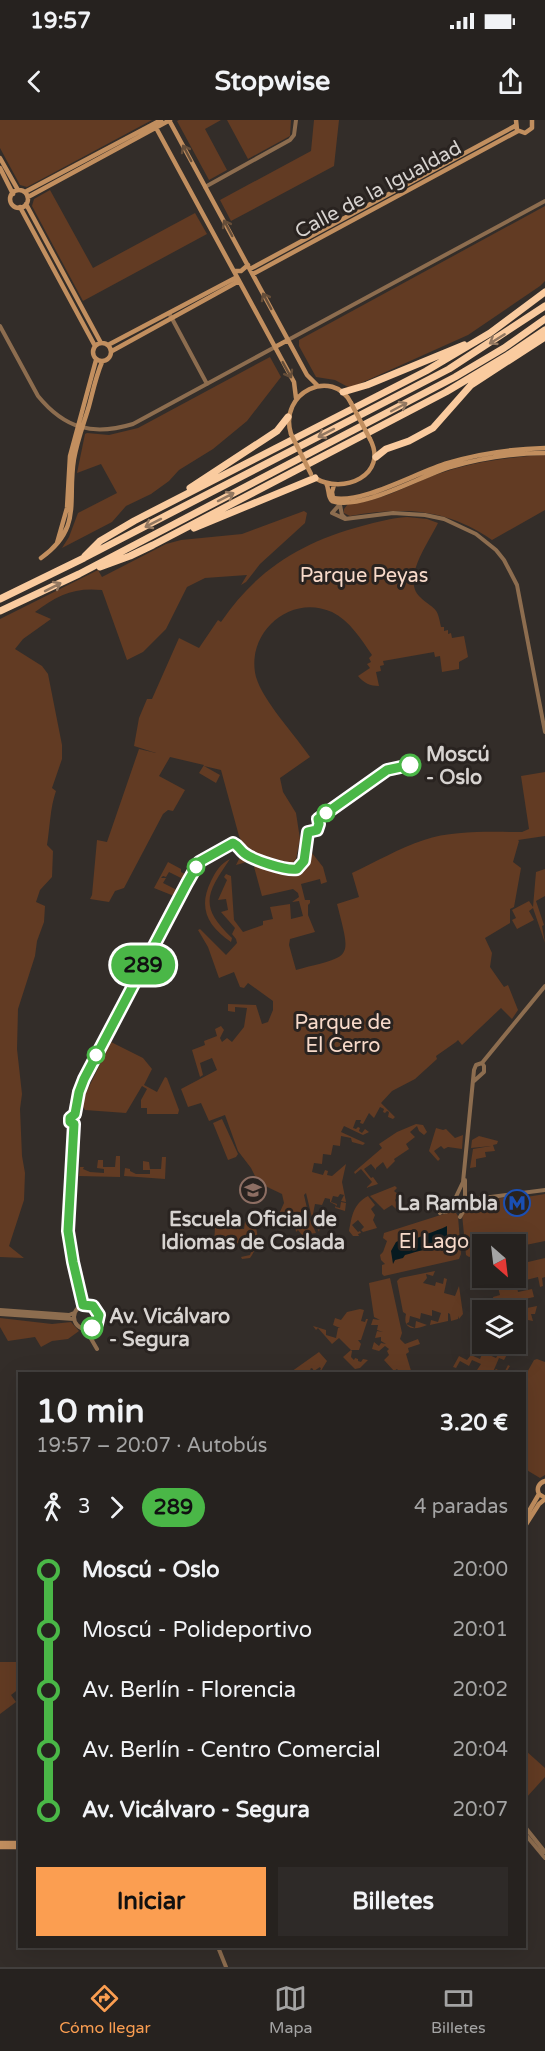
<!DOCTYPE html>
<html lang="es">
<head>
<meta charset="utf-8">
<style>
	body { margin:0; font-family:"Varela Round",sans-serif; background:#2e2a28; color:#f1f3f6; height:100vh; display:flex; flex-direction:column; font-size:22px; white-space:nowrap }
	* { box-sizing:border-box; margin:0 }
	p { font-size:20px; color:#a4a4a4 }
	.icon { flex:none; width:33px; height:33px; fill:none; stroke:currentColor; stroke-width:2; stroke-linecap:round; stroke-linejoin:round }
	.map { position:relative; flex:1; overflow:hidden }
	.drawer { position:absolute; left:18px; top:1252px; width:508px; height:576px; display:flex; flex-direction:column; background:#26221f; border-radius:0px; box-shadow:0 6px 24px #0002,0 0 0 2px #423f3d }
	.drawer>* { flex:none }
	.badge { padding:0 12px; border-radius:20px; font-size:21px; line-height:39px }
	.needle { width:39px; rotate:152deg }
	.buttons { position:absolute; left:472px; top:1114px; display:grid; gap:12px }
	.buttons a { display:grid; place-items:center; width:54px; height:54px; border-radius:0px; background:#26221f; box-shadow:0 6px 24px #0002,0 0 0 2px #423f3d; font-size:30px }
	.map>.badge { position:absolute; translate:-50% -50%; box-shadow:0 0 0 3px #fff }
	.legs { display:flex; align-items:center; gap:9px; height:66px; padding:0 18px; font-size:20px }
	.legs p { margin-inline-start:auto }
	.overview { display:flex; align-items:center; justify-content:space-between; height:102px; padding:0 18px }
	h1 { font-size:33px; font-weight:700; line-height:45px }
	.primary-button { display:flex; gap:12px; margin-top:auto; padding:12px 18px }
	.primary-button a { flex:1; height:69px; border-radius:0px; background:#fb9e51; color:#111; font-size:24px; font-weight:700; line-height:69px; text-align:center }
	.primary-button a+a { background:#2e2a28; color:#f1f3f6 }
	ul { padding:0 18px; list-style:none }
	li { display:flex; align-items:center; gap:21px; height:60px; font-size:22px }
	li i { display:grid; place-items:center; width:9px; height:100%; margin:0 8px; background:currentColor }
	li i::after { content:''; width:15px; height:15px; margin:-8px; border:4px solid; border-radius:50%; background:#26221f }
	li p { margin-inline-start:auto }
	li:first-child i { background:linear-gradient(#0000 50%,currentColor 0) }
	li:last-child i { background:linear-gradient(currentColor 50%,#0000 0) }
	.status { display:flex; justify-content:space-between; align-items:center; height:42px; padding:0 30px; background:#26221f; direction:ltr }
	.status svg { height:16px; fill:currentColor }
	header { display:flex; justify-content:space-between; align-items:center; height:78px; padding:0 18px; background:#26221f; font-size:27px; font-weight:700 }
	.tab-bar { display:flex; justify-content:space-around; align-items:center; height:84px; border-top:2px solid #423f3d; background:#26221f; font-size:16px; color:#a4a4a4 }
	.tab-bar a { display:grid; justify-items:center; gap:3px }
	.tab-bar .on { color:#fb9e51 }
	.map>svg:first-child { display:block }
</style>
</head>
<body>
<div class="status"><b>19:57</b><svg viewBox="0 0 49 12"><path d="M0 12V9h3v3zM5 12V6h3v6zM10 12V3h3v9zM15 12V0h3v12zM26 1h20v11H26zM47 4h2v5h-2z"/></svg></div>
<header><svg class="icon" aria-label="back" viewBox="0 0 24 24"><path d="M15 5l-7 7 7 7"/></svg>Stopwise<svg class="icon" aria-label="share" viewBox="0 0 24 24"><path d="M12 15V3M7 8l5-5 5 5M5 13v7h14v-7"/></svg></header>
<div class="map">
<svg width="545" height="1847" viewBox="0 0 545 1847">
	<rect width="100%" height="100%" fill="#332d29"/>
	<path fill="#623b23" d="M 0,0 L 152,0 L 27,67 L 20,65 L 0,28 Z
		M 179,0 L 221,0 L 205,9 L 227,50 L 209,60 L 177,1 Z
		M 227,0 L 291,0 L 290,16 L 248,39 Z
		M 314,0 L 339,0 L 334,46 L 231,101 L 220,80 L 311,31 Z
		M 50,70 L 93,148 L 195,93 L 207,114 L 83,181 L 32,86 L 34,79 Z
		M 545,86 L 545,161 L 540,166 L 468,215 L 350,268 L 335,260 L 316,257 L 299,226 L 299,220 Z
		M 270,237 L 281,257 L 247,301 L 213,329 L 179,350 L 169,361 L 151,374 L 126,386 L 112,402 L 62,428 L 69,417 L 78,393 L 117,373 L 101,344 L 77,353 L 85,314 L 87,313 L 109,315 L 138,308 Z
		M 545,335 L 545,390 L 492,420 C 445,388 404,387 350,396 L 344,393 L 344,389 L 348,384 C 380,382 406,366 435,355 C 471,342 508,337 545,335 Z
		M 304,391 L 307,393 L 305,403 L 260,444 L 246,462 L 241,465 L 247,455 L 205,458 L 187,467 L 166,509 L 143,532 L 127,540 L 102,470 C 75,467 57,475 35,492 L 51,499 L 23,519 L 15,529 L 42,546 L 48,554 L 62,625 L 62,639 L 52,668 L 56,671 C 50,688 50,707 47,725 L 53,731 L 52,757 L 40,770 L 36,782 L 45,786 L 44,802 L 37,821 L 35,836 L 18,889 L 17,929 L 22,974 L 20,989 L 22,1036 L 25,1053 L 24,1080 L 9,1126 L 24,1138 L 0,1137 L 0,499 L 98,450 L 102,457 L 166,424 L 181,420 L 242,414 Z
		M 407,397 L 427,399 L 438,403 C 429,422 401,459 420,477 C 435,491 437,485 441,507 L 444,507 L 444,511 L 448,510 L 448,514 L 451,513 L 452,518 L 464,516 L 468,537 L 459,542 L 459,549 L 442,552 L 440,536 L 435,537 L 434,532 L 383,541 L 384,545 L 380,546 L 381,551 L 376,552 L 379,566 C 370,566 364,563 358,556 L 370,548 L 367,544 L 371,542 L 369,538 L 372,535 C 361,519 350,501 332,492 C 290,473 245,513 256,557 C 263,581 295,615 310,637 L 280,658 L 283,672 L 296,693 L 300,719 L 296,739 L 292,744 L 246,730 L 239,716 L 221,650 L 204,646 L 220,655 L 216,663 L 199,653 L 204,645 L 170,637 L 159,656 L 185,670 L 173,691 L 168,690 L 163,694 L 124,768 L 115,771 L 109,782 L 90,779 L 92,775 L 97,720 L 107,722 L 139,629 L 156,633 L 134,626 L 139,598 L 147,579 L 152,579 L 179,518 L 199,528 L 218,500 L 221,502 C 256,450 302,422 362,406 C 377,402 391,398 407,397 Z
		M 545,652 L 545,716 L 518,720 L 519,721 L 513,742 L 521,748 L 514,787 L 510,789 L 510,803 L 485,818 L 492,833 L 490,847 L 504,867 L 508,865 L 518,890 L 512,899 L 501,888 L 462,925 L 458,920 L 456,922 L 436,936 L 437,939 L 415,959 L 392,971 L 381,983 L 395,997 L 393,999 L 388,997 L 389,992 L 387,991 L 385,993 L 383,992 L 384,989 L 380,987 L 374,998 L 369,993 L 363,1004 L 360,1003 L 361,1000 L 356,1000 L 353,1008 L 356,1009 L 358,1007 L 360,1008 L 359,1011 L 362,1013 L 365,1009 L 369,1012 L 363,1015 L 344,1006 L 341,1012 L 365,1023 L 363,1025 L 352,1022 L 351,1018 L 341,1016 L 340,1026 L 333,1025 L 331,1035 L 323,1034 L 322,1044 L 314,1043 L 312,1052 L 323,1055 L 325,1050 L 328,1051 L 327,1055 L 332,1056 L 346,1044 L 342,1062 L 346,1082 L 341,1081 L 344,1075 L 340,1074 L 338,1077 L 333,1076 L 331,1082 L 337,1084 L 336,1087 L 340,1088 L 341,1082 L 346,1083 L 345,1091 L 335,1088 L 336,1085 L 330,1082 L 330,1079 L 325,1078 L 322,1085 L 315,1084 L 313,1094 L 320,1095 L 316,1104 L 320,1107 L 319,1112 L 312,1098 L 306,1073 L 304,1075 L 309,1097 L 316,1113 L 302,1115 L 298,1110 L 296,1112 L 294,1098 L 290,1099 L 279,1094 L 284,1083 L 282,1074 L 261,1064 L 256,1058 L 251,1048 L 238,1031 L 225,995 L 209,1001 L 201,983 L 188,987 L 181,969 L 217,950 L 212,938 L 200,943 L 203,955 L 200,957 L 192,930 L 205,925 L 204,921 L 217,916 L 215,909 L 221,906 L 224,910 L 220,918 L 222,922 L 227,918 L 232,922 L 244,907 L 247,888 L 235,887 L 235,892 L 228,891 L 228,884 L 256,885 L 262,904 L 268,902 L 273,890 L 273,881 L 248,863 L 244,868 L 240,867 L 234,852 L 219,858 L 208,827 L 198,810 L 200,809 L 226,835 L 237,823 L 236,819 L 232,814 L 235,808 L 221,792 L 228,790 L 226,779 L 218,780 L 227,760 L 224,757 L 226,754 L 231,756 L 234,800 L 243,812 L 263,805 L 263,801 L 273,799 L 270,787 L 290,784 L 291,799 L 303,796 L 299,781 L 292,782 L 299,777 L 298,773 L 293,769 L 262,776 L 253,743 L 250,741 L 236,745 L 240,737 L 292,753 L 305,746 L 308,734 L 312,733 L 323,747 L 327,762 L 321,764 L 320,759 L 301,764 L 305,780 L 310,780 L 310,783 L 308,785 L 308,795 L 315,812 L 290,819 L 289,825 L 296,850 C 352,835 352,842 337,784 L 359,777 L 352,753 C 376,742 399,728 424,720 C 454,710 491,712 522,712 L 529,709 L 521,656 Z
		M 230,739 C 207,773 198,786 232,818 L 231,822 C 207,806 198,787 211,761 C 216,751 220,744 230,739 Z
		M 168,742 L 181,749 L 181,752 L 185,754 L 183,759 L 169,752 L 166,757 L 163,756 L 161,758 L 166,758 L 163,763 L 177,770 L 174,776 L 154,768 Z
		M 545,749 L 545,776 L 536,781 L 544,805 L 542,806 L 545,823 L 533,788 L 529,791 L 534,800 L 517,809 L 512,800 L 516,798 L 512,790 L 529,781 L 533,787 L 536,752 Z
		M 111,922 L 143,938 L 152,949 L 144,965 L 157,972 L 165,957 L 167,958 L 179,990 L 178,994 L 147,994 L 147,988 L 141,988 L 141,980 L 147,969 L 142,966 L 126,993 L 85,990 L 82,985 L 83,979 Z
		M 222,999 L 238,1034 L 236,1037 L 228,1040 L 213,1003 Z
		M 416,1004 L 423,1005 L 427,1012 L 424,1015 L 419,1011 L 417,1006 L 410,1012 L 415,1017 L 406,1024 L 409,1029 L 394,1039 L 395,1041 L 387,1049 L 383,1042 L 376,1048 L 376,1050 L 371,1044 L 364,1049 L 371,1058 L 373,1057 L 378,1064 L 366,1068 L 372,1062 L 361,1049 L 355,1054 L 354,1052 L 382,1028 L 379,1024 L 397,1012 Z
		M 436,1008 L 443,1010 L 446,1009 L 455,1018 L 463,1015 L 462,1029 L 448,1027 L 444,1029 L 441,1026 L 434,1031 L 440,1039 L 438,1041 L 429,1031 Z
		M 479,1016 L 498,1021 L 497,1024 L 493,1025 L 495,1031 L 485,1032 L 486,1037 L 476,1039 L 476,1047 L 470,1048 L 473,1029 L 491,1026 L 471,1028 L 472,1020 Z
		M 116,1036 L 120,1036 L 120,1057 L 79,1056 L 80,1047 L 84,1047 L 83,1049 L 90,1052 L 104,1053 L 104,1049 L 97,1048 L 98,1040 L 103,1040 L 103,1047 L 115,1047 Z
		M 162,1037 L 166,1037 L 165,1059 L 124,1056 L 125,1048 L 130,1049 L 130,1051 L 136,1054 L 150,1054 L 150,1050 L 143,1050 L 143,1041 L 149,1042 L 150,1049 L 161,1049 Z
		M 395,1066 L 397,1068 L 394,1071 L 399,1075 L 395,1080 L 398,1086 L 396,1089 L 392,1085 L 384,1090 L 370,1076 Z
		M 545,1074 L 545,1121 L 516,1127 L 516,1125 L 483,1125 L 483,1134 L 469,1137 L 466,1135 L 462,1094 L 473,1081 L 513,1077 L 514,1079 Z
		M 368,1076 L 375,1085 L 371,1089 L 375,1095 L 373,1100 L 377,1108 L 363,1112 L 361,1110 L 364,1107 L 358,1100 L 352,1105 L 358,1112 L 360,1111 L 361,1113 L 358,1114 L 359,1116 L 353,1116 L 349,1111 C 352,1096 353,1084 368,1076 Z
		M 450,1092 L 456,1093 L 458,1096 L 461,1134 L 459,1139 L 384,1156 L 382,1154 L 382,1145 L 385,1144 L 381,1140 L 380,1135 L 383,1132 L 387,1121 L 383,1118 L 384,1113 Z
		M 246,1095 C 261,1106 260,1124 250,1138 L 242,1139 L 241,1137 L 250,1135 L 254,1123 L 220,1124 L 220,1122 L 214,1124 L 215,1108 L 244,1109 Z
		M 525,1131 L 528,1142 L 545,1138 L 545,1157 L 542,1158 L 543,1166 L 540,1167 L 538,1157 L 526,1160 L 527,1164 L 517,1167 L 518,1172 L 532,1169 L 534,1177 L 525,1179 L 527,1188 L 537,1186 L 535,1194 L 531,1194 L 533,1201 L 528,1200 L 523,1179 L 508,1183 L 509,1188 L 523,1185 L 527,1200 L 516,1203 L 516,1191 L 483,1191 L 483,1194 L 477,1196 L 475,1191 L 494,1186 L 493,1177 L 500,1175 L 496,1159 L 516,1158 L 516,1155 L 520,1154 L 517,1150 L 520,1148 L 518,1143 L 527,1140 L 525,1132 L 521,1134 L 516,1133 Z
		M 435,1151 L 433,1156 L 426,1154 L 427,1158 L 423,1163 L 435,1166 L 436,1162 L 443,1164 L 444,1158 L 447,1159 L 444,1173 L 455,1176 L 459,1166 L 463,1194 L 459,1199 L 459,1196 L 458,1199 L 451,1201 L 450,1194 L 448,1193 L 448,1201 L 430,1205 L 431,1200 L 438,1202 L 441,1193 L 432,1190 L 432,1196 L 421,1193 L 420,1199 L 410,1196 L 409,1202 L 406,1204 L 415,1208 L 416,1201 L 427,1205 C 416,1210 402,1211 406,1194 L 403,1192 L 397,1161 L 400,1158 Z
		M 390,1158 L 402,1213 L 400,1219 L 405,1224 L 418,1219 L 420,1224 L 408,1228 L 409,1232 L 406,1234 L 412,1254 L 401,1254 L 397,1249 L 394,1251 L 384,1240 L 389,1235 L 387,1231 L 389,1229 L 385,1226 L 379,1231 L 372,1229 L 374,1222 L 379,1226 L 381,1223 L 386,1224 L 381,1221 L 381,1217 L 375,1218 L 377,1211 L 383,1212 L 377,1210 L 378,1205 L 371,1205 L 373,1199 L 380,1200 L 374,1197 L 369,1163 Z
		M 360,1189 L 364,1190 L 361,1201 L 365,1202 L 366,1199 L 368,1199 L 361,1220 L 358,1220 L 361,1224 L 359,1230 L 351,1230 L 352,1231 L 351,1237 L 354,1240 L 355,1238 L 358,1239 L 358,1241 L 361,1242 L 363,1239 L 368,1240 L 360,1248 L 355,1249 L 343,1237 L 351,1230 L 339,1218 L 332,1224 L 318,1208 L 316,1210 L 313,1206 L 326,1210 L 326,1215 L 336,1218 L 338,1208 L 340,1208 L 333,1205 L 335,1198 L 341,1200 L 347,1192 Z
		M 0,1198 L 52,1204 L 71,1202 L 79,1211 L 68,1219 L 52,1221 L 41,1227 L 35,1217 L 8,1221 L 0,1207 Z
		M 504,1224 L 511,1227 L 504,1240 L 499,1238 L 493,1252 L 496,1249 L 504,1253 L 508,1245 L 510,1246 L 505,1254 C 495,1254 488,1255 477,1250 L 481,1244 L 472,1240 L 469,1246 L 460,1241 L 456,1248 L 453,1247 L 459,1236 L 467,1240 L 471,1235 L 480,1239 L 483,1232 L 496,1238 Z
		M 319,1232 L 327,1241 L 319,1254 L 316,1253 L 321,1249 L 320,1247 L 314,1251 L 312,1248 L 310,1249 L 314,1254 L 288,1254 Z
		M 537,1239 L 545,1242 L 545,1355 L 540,1358 L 525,1349 L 525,1256 L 534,1240 Z
		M 0,1542 L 18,1542 L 19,1544 L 20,1568 L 11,1575 L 16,1582 L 0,1594 Z
		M 525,1630 L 545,1648 L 545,1657 L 526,1678 Z"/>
	<path fill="#061a20" d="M 447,1106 L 447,1119 L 450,1128 C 435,1126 420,1131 405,1135 L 403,1138 L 395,1140 L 393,1144 L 391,1131 L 396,1122 L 405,1118 L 409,1123 C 420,1115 435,1112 447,1106 Z"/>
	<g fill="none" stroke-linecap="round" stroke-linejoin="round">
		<path stroke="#8d6d4f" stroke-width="4" d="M 205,67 L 290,20 L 294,15 L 296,0
			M 169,193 L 207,264
			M 0,206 L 38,276 C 65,309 93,316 133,304 L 275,227
			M 288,220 L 545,81
			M 341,383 L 332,393 L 345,399 L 393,393 L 425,395 L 444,399 L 476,414 L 496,430 L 504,440 L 517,465 L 545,612
			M 340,385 L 342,395 L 345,398
			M 482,943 L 545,866
			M 474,961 L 484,952 L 484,946 L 482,943
			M 465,1060 L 465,1078 L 468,1083
			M 468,1083 L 475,1079 L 545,1070
			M 444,1092 L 456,1089
			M 440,1093 L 453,1083 L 463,1062 L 474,950 L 476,945 L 482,943
			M 460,1097 L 468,1083
			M74 1197a12 12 0 1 1 24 0a12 12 0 1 1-24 0Z
			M 0,1190 L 69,1195 L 74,1193
			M 0,1194 L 74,1199
			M 86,1210 L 97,1229
			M 525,1707 L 545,1732
			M 525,1714 L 545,1738
			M 218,1827 L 226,1847"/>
		<path stroke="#c28f5f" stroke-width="4.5" d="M 169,0 L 307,255 L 318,266
			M 516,0 L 517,10 L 525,13 L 532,8 L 532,0
			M 154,4 L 294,262 L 296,278
			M 0,38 L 18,70
			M 0,48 L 13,74
			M10 79a9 9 0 1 1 18 0a9 9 0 1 1-18 0Z
			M 25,72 L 161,0
			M 28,77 L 170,0
			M 26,84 L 101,223
			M 20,87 L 95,226
			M 250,149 L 515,6
			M 234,151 L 241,151 L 248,145
			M 253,154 L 518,11
			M93 232a9 9 0 1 1 18 0a9 9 0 1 1-18 0Z
			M 108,225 L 237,157
			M 275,227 L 288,220
			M 112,231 L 239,161
			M 291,314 C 278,272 333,247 351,283
			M 315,358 C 343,375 389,355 370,319
			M 326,363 C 330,370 327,376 332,381 C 361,391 420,356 450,347 C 481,338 513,333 545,333
			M 334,365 L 332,372 L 333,378 C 363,384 417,352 448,343 C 480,333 512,329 545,328
			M 57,423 L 67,388 L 70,336 L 96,240
			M 41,438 C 83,408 67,381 74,339 C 77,321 84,303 89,286 C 93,271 96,256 102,242
			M 545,1361 C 539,1363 536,1368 539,1374 L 545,1378
			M 525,1398 L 539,1374
			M 525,1406 L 539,1384 L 545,1379
			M 0,1723 L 20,1723
			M 0,1727 L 20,1727"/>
		<path stroke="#facb9f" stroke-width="7" d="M 343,272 L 367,265 L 464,225
			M 376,337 L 386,329 L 409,321 L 433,308 L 471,265 L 545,217
			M 190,368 L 277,311 L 288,297
			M 132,402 L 426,251 L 490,213 L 545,172
			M 194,408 L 315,358
			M 85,436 L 100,421 L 134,401
			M 100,447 L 130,436 L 153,425 L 446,272 L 508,235 L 545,210
			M 0,479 L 84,438 L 449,249 L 545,186
			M 0,491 L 79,454 L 455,257 L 504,228 L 545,199"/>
		<path stroke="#c28f5f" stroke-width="4.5" d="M 351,283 L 370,319
			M 291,314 L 311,354"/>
	</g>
	<defs><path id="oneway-shaft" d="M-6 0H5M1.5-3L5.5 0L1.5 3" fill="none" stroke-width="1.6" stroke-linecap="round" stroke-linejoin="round" transform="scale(1.5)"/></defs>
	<g stroke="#664e39">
		<use href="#oneway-shaft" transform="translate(187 33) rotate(-118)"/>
		<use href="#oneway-shaft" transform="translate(228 108) rotate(-118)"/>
		<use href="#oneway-shaft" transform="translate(267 181) rotate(-118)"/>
		<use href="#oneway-shaft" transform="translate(287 250) rotate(61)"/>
	</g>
	<g stroke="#927760">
		<use href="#oneway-shaft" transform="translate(497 219) rotate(148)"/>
		<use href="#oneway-shaft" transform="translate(399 287) rotate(-28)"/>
		<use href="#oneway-shaft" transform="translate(326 313) rotate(153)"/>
		<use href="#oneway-shaft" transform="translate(226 377) rotate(-27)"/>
		<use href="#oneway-shaft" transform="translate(153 403) rotate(153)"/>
		<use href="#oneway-shaft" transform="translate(53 467) rotate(-27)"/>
	</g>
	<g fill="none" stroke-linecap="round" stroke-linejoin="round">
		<defs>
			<path id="line-1" d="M 92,1208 L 97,1204 L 99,1195 L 93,1186 L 83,1185 L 73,1142 L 68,1111 L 74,1004 L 70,1002 L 70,998 L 75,994 L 79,972 L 84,959 L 187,763 L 199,742 L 233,723 C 239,726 239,729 244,733 C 253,740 286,751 297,749 L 304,741 L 308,712 L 317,710 L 319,704 L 318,699 L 387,650 L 410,645"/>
		</defs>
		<use href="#line-1" stroke="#fff" stroke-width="14"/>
		<use href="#line-1" stroke="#4ab747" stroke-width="9"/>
	</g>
	<defs>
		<symbol id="university-ring" viewBox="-11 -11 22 22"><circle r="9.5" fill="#292320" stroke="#8d6e63" stroke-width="1.5"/><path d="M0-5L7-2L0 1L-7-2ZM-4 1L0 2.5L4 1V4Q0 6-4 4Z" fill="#8d6e63"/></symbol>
		<symbol id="metro-ring" viewBox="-11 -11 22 22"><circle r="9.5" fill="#292320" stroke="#1a4fb4" stroke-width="1.5"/><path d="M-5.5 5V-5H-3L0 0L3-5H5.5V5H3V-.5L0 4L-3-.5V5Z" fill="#1a4fb4"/></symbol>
	</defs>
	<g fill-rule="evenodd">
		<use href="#university-ring" x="238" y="1055" width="30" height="30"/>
		<use href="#metro-ring" x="502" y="1068" width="30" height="30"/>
	</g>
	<g fill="#fff" stroke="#4ab747" stroke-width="3">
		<circle cx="410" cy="645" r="10"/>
		<circle cx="326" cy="693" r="8"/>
		<circle cx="196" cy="747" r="8"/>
		<circle cx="96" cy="935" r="8"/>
		<circle cx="92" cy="1208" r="10"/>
	</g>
	<g text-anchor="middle" stroke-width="6" stroke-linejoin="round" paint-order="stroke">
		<g font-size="20" fill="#d7d3d0" stroke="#292320">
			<text transform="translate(378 69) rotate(-28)" y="7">Calle de la Igualdad</text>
		</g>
		<g font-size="20" fill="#f8daca" stroke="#292320">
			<text x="364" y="462">Parque Peyas</text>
			<text x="343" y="909">Parque de<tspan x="343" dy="23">El Cerro</tspan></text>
			<text x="434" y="1128">El Lago</text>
		</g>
		<g font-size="20" font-weight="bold" fill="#d7d3d0" stroke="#292320" text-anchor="start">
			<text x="426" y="641">Moscú<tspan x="426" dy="23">- Oslo</tspan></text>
			<text x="109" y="1203">Av. Vicálvaro<tspan x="109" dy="23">- Segura</tspan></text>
		</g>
		<g font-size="20" font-weight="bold" fill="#d7d3d0" stroke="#292320" text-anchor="end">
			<text x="498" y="1090">La Rambla</text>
			<text x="253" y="1106" text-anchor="middle">Escuela Oficial de<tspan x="253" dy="23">Idiomas de Coslada</tspan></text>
		</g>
	</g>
</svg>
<div class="buttons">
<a><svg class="needle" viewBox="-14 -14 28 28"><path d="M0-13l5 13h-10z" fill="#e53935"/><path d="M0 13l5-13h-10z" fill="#a4a4a4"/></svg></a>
<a><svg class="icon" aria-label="layers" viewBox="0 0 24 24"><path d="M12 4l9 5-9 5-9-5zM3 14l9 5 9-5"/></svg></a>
</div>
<b class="badge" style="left:143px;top:845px;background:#4ab747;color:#111">289</b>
<section class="drawer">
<div class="overview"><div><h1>10 min</h1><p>19:57 – 20:07 · Autobús</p></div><b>3.20 €</b></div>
<div class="legs"><svg class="icon" aria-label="walk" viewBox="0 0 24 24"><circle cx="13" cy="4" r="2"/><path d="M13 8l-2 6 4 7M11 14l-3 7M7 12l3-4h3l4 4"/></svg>3<svg class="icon" aria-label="forward" viewBox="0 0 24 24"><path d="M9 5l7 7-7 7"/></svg><b class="badge" style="background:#4ab747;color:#111">289</b><p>4 paradas</p></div>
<ul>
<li><i style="color:#4ab747"></i><b>Moscú - Oslo</b><p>20:00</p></li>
<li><i style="color:#4ab747"></i><span>Moscú - Polideportivo</span><p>20:01</p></li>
<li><i style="color:#4ab747"></i><span>Av. Berlín - Florencia</span><p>20:02</p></li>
<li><i style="color:#4ab747"></i><span>Av. Berlín - Centro Comercial</span><p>20:04</p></li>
<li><i style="color:#4ab747"></i><b>Av. Vicálvaro - Segura</b><p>20:07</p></li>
</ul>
<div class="primary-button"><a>Iniciar</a><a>Billetes</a></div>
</section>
</div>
<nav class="tab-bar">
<a class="on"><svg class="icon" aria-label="directions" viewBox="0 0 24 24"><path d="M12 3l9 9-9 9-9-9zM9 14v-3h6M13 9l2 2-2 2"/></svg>Cómo llegar</a>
<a><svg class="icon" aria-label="map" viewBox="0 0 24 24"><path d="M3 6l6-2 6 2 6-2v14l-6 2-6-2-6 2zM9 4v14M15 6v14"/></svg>Mapa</a>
<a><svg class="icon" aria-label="tickets" viewBox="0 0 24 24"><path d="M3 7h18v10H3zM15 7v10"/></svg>Billetes</a>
</nav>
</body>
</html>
